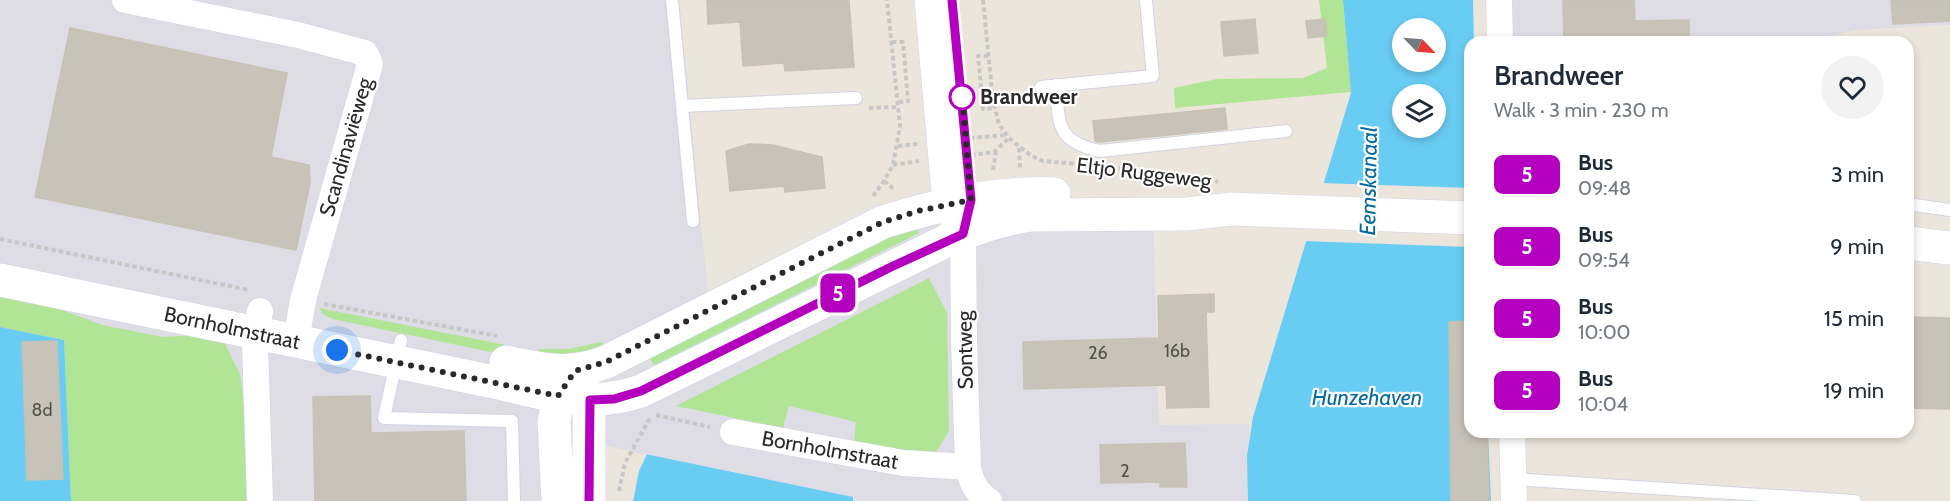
<!DOCTYPE html>
<html lang="en">
<head>
<meta charset="utf-8">
<style>
	body { margin:0; font-family:Cabin,sans-serif; background:#f2f2f3; color:#1f2937; height:100vh; display:flex; flex-direction:column; font-size:22px; white-space:nowrap }
	* { box-sizing:border-box; margin:0 }
	p { font-size:20px; color:#747a83 }
	.icon { flex:none; width:33px; height:33px; fill:none; stroke:currentColor; stroke-width:2; stroke-linecap:round; stroke-linejoin:round }
	.map { position:relative; flex:1; overflow:hidden }
	.drawer { position:absolute; left:1464px; top:36px; width:450px; height:402px; display:flex; flex-direction:column; background:#fff; border-radius:18px; box-shadow:0 3px 9px #0003 }
	.drawer>* { flex:none }
	.badge { padding:0 12px; border-radius:9px; font-size:21px; line-height:39px }
	.needle { width:39px; rotate:115deg }
	.fabs { position:absolute; left:1392px; top:18px; display:grid; gap:12px }
	.fabs a { display:grid; place-items:center; width:54px; height:54px; border-radius:50%; background:#fff; box-shadow:0 3px 9px #0003; font-size:30px }
	.you { position:absolute; width:30px; height:30px; margin:-15px; border:4px solid #fff; border-radius:50%; background:#1a73e8; box-shadow:0 0 0 9px #1a73e833 }
	.map>.badge { position:absolute; translate:-50% -50%; box-shadow:0 0 0 3px #fff }
	.round { display:grid; place-items:center; flex:none; width:63px; height:63px; border-radius:32px; background:#f2f2f3 }
	.overview { display:flex; align-items:center; justify-content:space-between; height:102px; padding:0 30px }
	h1 { font-size:28px; font-weight:600; line-height:45px }
	ul { padding:0; list-style:none }
	li { display:flex; align-items:center; gap:18px; height:72px; padding:0 30px }
	li div { flex:1 }
	li b { display:block; font-size:22px }
	li em { font-style:normal }
	li .badge { min-width:66px; font-weight:700; text-align:center }
	.map>svg:first-child { display:block }
</style>
</head>
<body>
<div class="map">
<svg width="1950" height="501" viewBox="0 0 1950 501">
	<rect width="100%" height="100%" fill="#ece5db"/>
	<path fill="#dedce4" d="M 0,0 L 679,0 L 712,335 L 953,209 L 1153,210 L 1159,425 L 1249,424 L 1251,501 L 842,501 L 591,442 L 589,501 L 74,501 L 70,291 L 0,276 Z
		M 1500,0 L 1950,0 L 1950,25 L 1855,30 L 1807,42 L 1501,42 Z"/>
	<path fill="#afe594" d="M 1319,0 L 1343,0 L 1351,92 L 1175,108 L 1174,88 L 1217,79 L 1303,78 L 1327,68 Z
		M 915,225 L 919,233 L 654,365 L 649,357 Z
		M 929,278 L 947,313 L 949,431 L 933,457 L 854,442 L 856,422 L 789,406 L 783,428 L 676,406 Z
		M 0,291 L 28,297 L 102,325 L 163,337 L 198,335 L 225,344 L 240,374 L 249,444 L 250,501 L 71,501 L 64,340 L 0,327 Z
		M 319,308 L 526,349 L 524,359 L 333,319 L 324,315 Z
		M 601,342 L 612,350 L 536,362 L 539,349 L 569,349 Z"/>
	<path fill="#69cdf3" fill-rule="evenodd" d="M 1343,0 L 1473,0 L 1474,42 L 1470,42 L 1470,432 L 1488,432 L 1491,501 L 1248,501 L 1247,456 L 1253,417 L 1351,93 ZM 1402,28 L 1436,28 L 1436,62 L 1402,62 ZM 1402,94 L 1436,94 L 1436,128 L 1402,128 Z
		M 0,327 L 64,340 L 71,501 L 0,501 Z
		M 645,454 L 853,497 L 853,501 L 544,501 Z"/>
	<path fill="#ece5db" d="M 1320,183 L 1470,188 L 1470,247 L 1304,241 Z
		M 543,442 L 643,455 L 645,453 L 647,454 L 639,471 L 633,501 L 546,501 Z"/>
	<path fill="#c7c3b9" stroke="#c8c1b4" stroke-width="1.5" d="M 707,0 L 849,0 L 854,67 L 785,71 L 784,63 L 743,66 L 740,22 L 708,24 Z
		M 1563,0 L 1634,0 L 1635,21 L 1689,20 L 1689,42 L 1564,42 Z
		M 1891,0 L 1950,0 L 1950,21 L 1893,24 Z
		M 1255,19 L 1258,53 L 1224,56 L 1221,22 Z
		M 1325,19 L 1327,36 L 1308,38 L 1306,21 Z
		M 70,28 L 287,73 L 271,157 L 309,165 L 310,183 L 296,250 L 35,197 Z
		M 1225,108 L 1227,129 L 1099,142 L 1095,141 L 1093,121 Z
		M 749,144 L 773,145 L 822,157 L 825,188 L 785,192 L 784,186 L 730,191 L 726,151 Z
		M 1214,294 L 1214,312 L 1206,312 L 1209,407 L 1167,408 L 1166,385 L 1024,389 L 1023,342 L 1159,338 L 1158,296 Z
		M 1910,317 L 1950,318 L 1950,409 L 1908,408 Z
		M 1470,321 L 1470,432 L 1487,432 L 1489,501 L 1451,501 L 1449,322 Z
		M 57,341 L 63,479 L 27,480 L 22,342 Z
		M 370,396 L 371,433 L 464,431 L 466,501 L 315,501 L 313,397 Z
		M 1185,443 L 1187,487 L 1160,487 L 1160,482 L 1101,483 L 1100,445 Z"/>
	<g fill="none" stroke-linecap="round" stroke-linejoin="round">
		<defs>
			<path id="lane" d="M 672,0 L 682,106 L 856,98
				M 1056,85 C 1059,124 1056,142 1100,151 L 1286,131
				M 1041,87 L 1153,76 L 1146,0
				M 682,106 L 693,221
				M 1908,204 L 1950,210
				M 401,340 L 384,418 L 512,421 L 514,501
				M 1513,479 L 1855,501"/>
			<path id="street" d="M 125,0 L 298,35 L 365,53 L 370,64 L 303,300 L 296,341
				M 1499,0 L 1500,42
				M 963,234 L 964,339 L 968,467 C 971,482 976,492 989,501
				M 733,432 L 903,463 L 968,467
				M 1512,432 L 1514,501
				M 260,501 L 255,343 L 260,311"/>
			<path id="secondary" d="M 931,0 L 949,204 L 959,224
				M 1908,243 L 1950,248
				M 0,280 L 494,382 C 545,394 589,409 641,391 L 950,239 C 976,228 1003,219 1031,215 L 1186,214 L 1232,209 L 1470,218
				M 506,362 C 543,370 569,376 606,362 L 883,222 C 938,205 996,191 1054,194
				M 580,380 L 589,400 L 589,501
				M 558,501 L 554,422 L 558,396 L 569,379"/>
		</defs>
		<use href="#lane" stroke="#d0d3e3" stroke-width="14"/>
		<use href="#street" stroke="#d0d3e3" stroke-width="27"/>
		<use href="#secondary" stroke="#d0d3e3" stroke-width="34"/>
		<path stroke="#c7c7c7" stroke-width="4" stroke-dasharray="4.5 3" stroke-linecap="butt" d="M 983,0 L 993,101 L 999,124 L 1009,138 L 1030,155 L 1043,161 L 1079,164
			M 892,42 L 903,42 L 908,101 L 898,102
			M 988,56 L 978,56 L 983,109 L 994,108
			M 869,108 L 898,107
			M 970,138 L 1006,135
			M 898,146 L 918,144
			M 1019,148 L 1020,168
			M 971,155 L 994,152 L 1009,138
			M 893,165 L 919,161
			M 1119,168 L 1199,176 L 1218,182
			M 993,170 L 996,151
			M 884,181 L 895,190
			M 873,196 L 884,181 L 893,165 L 900,126 L 887,0
			M 0,239 L 249,290
			M 324,304 L 497,336
			M 656,415 L 710,427
			M 619,491 L 625,463 L 651,416"/>
		<use href="#lane" stroke="#fff" stroke-width="12"/>
		<use href="#street" stroke="#fff" stroke-width="26"/>
		<use href="#secondary" stroke="#fff" stroke-width="33"/>
	</g>
	<g fill="none" stroke-linecap="round" stroke-linejoin="round">
		<defs>
			<path id="line" d="M 589,501 L 590,400 L 614,399 L 641,391 L 891,267 L 963,234 L 971,200 L 952,0"/>
		</defs>
		<use href="#line" stroke="#fff" stroke-width="14"/>
		<use href="#line" stroke="#b400be" stroke-width="9"/>
		<path stroke="#292929" stroke-width="6" stroke-dasharray="0 10.8" d="M 337,350 L 558,396 L 575,371 L 606,362 L 883,222 L 918,211 L 971,200 L 962,94 L 962,97"/>
	</g>
	<circle fill="#fff" stroke="#b400be" stroke-width="3" cx="962" cy="97" r="12"/>
	<g text-anchor="middle" stroke-width="4.5" stroke-linejoin="round" paint-order="stroke">
		<g font-size="18" fill="#50504d">
			<text x="1177" y="357">16b</text>
			<text x="1098" y="359">26</text>
			<text x="42" y="416">8d</text>
			<text x="1125" y="477">2</text>
		</g>
		<g font-size="21" font-weight="bold" fill="#292929" stroke="#fff" text-anchor="start">
			<text x="980" y="104">Brandweer</text>
		</g>
		<g font-size="21" fill="#292929" stroke="#fff">
			<text transform="translate(346 147) rotate(-74)" y="7">Scandinaviëweg</text>
			<text transform="translate(1144 173) rotate(7)" y="7">Eltjo Ruggeweg</text>
			<text transform="translate(232 328) rotate(12)" y="7">Bornholmstraat</text>
			<text transform="translate(965 350) rotate(-91)" y="7">Sontweg</text>
			<text transform="translate(830 450) rotate(10)" y="7">Bornholmstraat</text>
		</g>
		<g font-size="22" font-style="italic" fill="#086a9f" stroke="#fff">
			<text transform="translate(1368 181) rotate(-89)" y="8">Eemskanaal</text>
			<text x="1367" y="405">Hunzehaven</text>
		</g>
	</g>
</svg>
<div class="fabs">
<a><svg class="needle" viewBox="-14 -14 28 28"><path d="M0-13l5 13h-10z" fill="#e53935"/><path d="M0 13l5-13h-10z" fill="#747a83"/></svg></a>
<a><svg class="icon" aria-label="layers" viewBox="0 0 24 24"><path d="M12 4l9 5-9 5-9-5zM3 14l9 5 9-5"/></svg></a>
</div>
<div class="you" style="left:337px;top:350px"></div>
<b class="badge" style="left:838px;top:293px;background:#b400be;color:#fff">5</b>
<section class="drawer">
<div class="overview"><div><h1>Brandweer</h1><p>Walk · 3 min · 230 m</p></div><a class="round"><svg class="icon" aria-label="heart" viewBox="0 0 24 24"><path d="M12 20l-8-8c-3-5 5-10 8-4 3-6 11-1 8 4z"/></svg></a></div>
<ul>
<li><span class="badge" style="background:#b400be;color:#fff">5</span><div><b>Bus</b><p>09:48</p></div><em>3 min</em></li>
<li><span class="badge" style="background:#b400be;color:#fff">5</span><div><b>Bus</b><p>09:54</p></div><em>9 min</em></li>
<li><span class="badge" style="background:#b400be;color:#fff">5</span><div><b>Bus</b><p>10:00</p></div><em>15 min</em></li>
<li><span class="badge" style="background:#b400be;color:#fff">5</span><div><b>Bus</b><p>10:04</p></div><em>19 min</em></li>
</ul>
</section>
</div>
</body>
</html>
